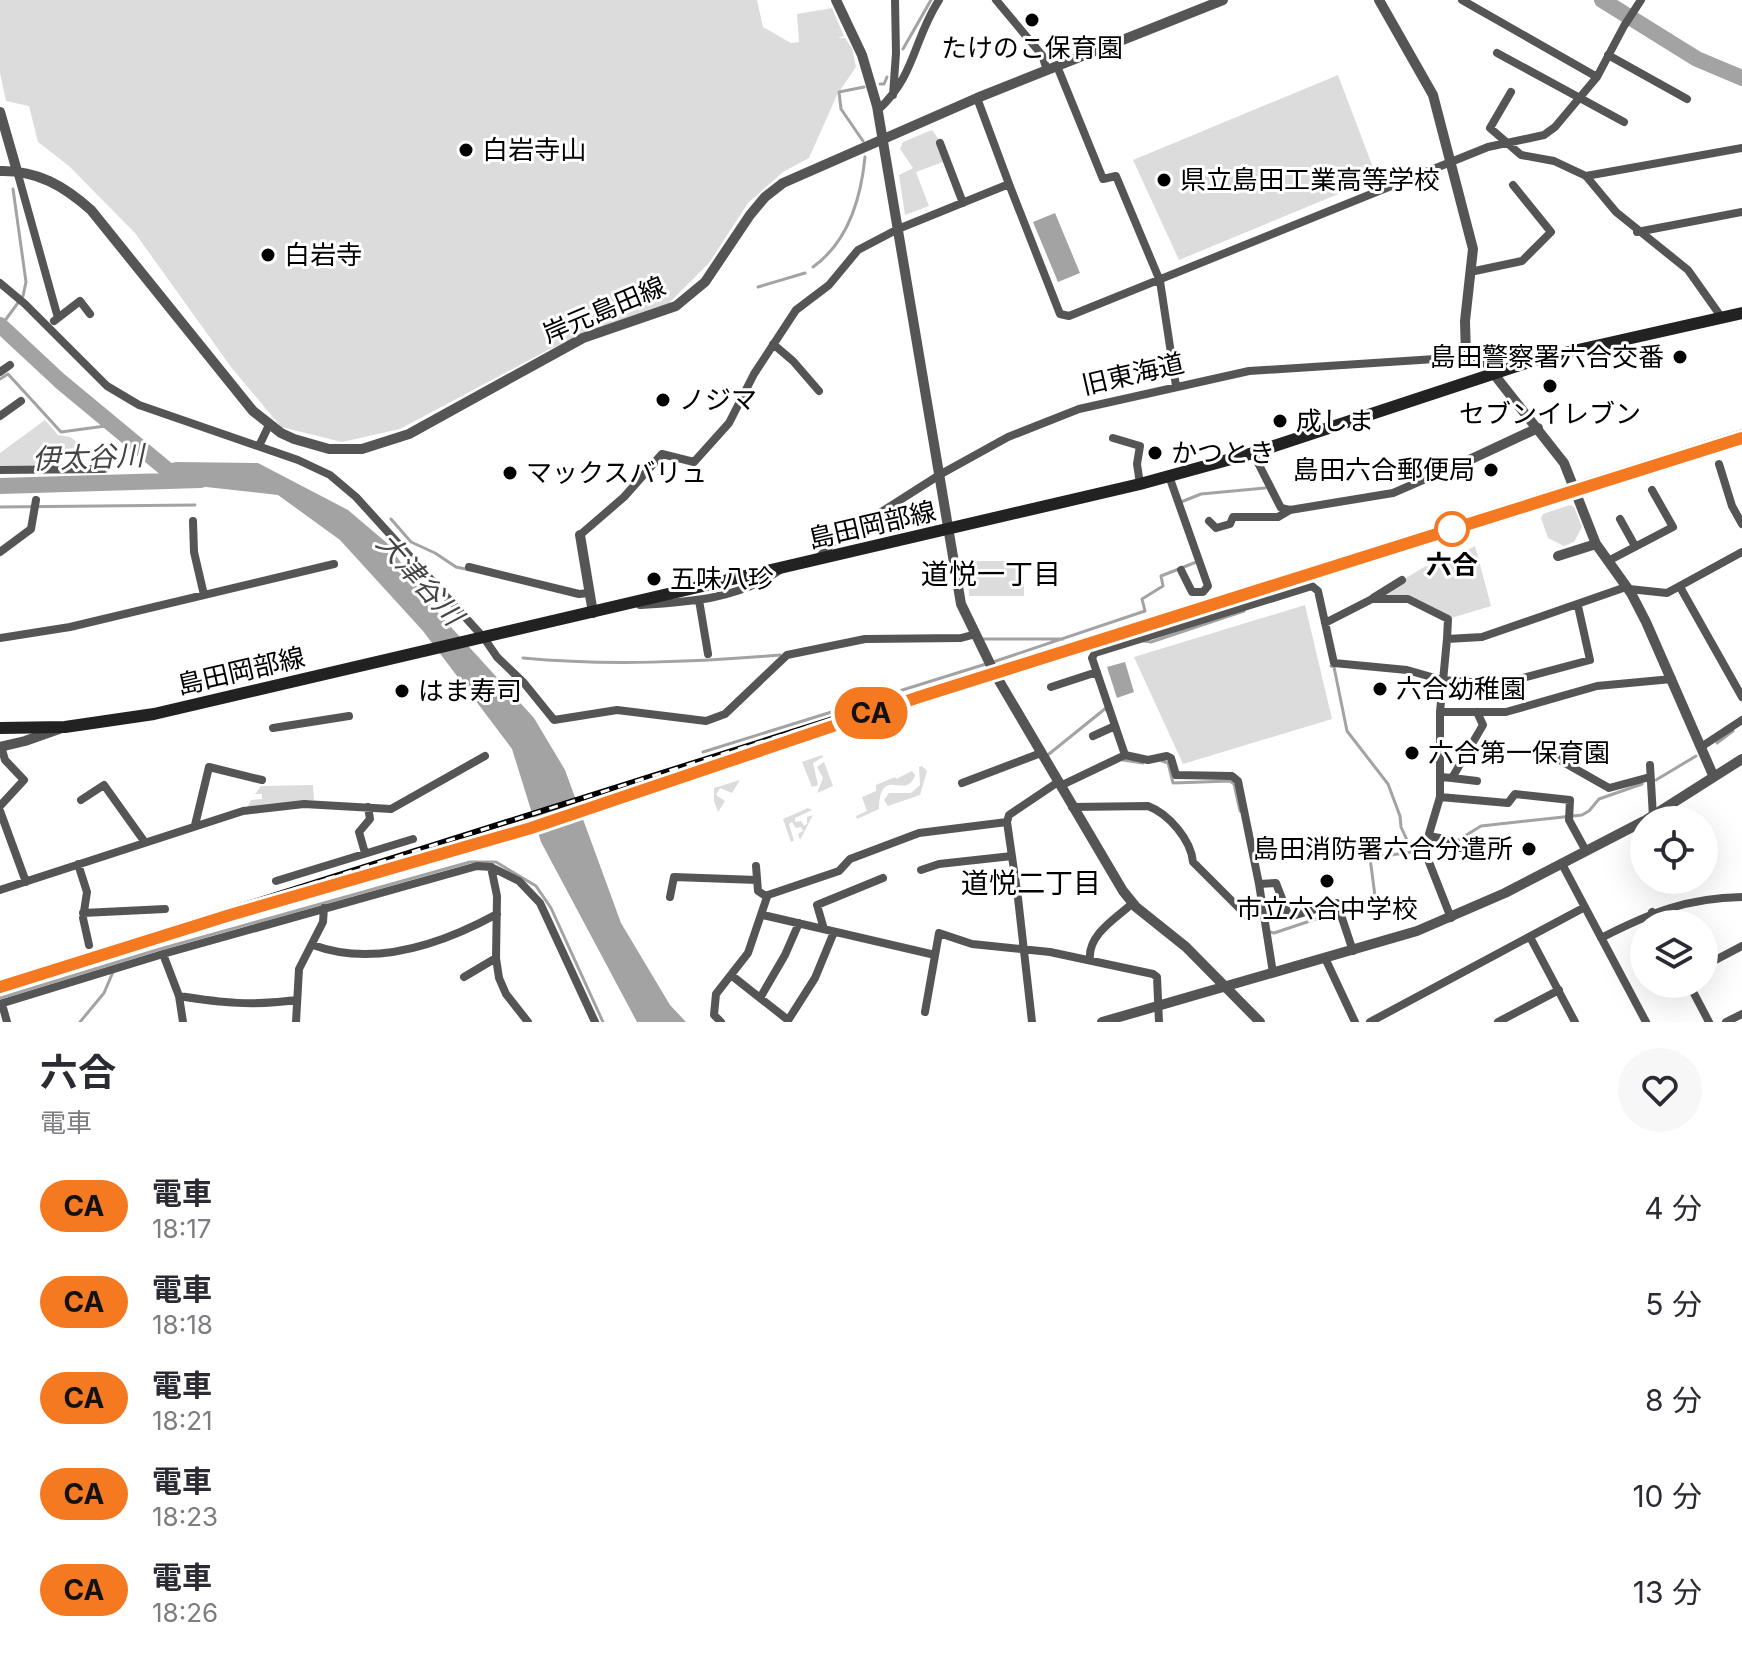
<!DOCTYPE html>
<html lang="ja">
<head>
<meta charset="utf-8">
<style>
	body { margin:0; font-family:Inter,"Noto Sans JP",sans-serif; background:#f7f7f7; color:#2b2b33; height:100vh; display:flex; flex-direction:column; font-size:30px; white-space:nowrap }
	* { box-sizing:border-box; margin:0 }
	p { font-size:26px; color:#7c7c81 }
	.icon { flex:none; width:44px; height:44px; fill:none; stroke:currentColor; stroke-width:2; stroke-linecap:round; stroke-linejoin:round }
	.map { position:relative; height:1022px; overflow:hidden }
	.panel { display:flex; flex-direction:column; background:#fff; flex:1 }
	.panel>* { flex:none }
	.badge { padding:0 16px; border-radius:26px; font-size:28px; line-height:52px }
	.controls { position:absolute; left:1630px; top:806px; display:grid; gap:16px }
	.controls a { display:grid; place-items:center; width:88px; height:88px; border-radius:50%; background:#fff; box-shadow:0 8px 32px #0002; font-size:40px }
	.map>.badge { position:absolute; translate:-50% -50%; box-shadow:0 0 0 4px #fff }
	.round { display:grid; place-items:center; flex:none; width:84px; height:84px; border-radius:42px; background:#f7f7f7 }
	.headline { display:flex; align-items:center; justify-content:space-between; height:136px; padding:0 40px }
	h1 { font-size:38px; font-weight:700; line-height:60px }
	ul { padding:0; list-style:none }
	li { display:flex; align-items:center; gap:24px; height:96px; padding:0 40px }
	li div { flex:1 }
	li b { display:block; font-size:30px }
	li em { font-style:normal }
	li .badge { min-width:88px; font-weight:700; text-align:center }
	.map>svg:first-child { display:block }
</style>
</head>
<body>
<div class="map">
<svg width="1742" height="1022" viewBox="0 0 1742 1022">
	<rect width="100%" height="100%" fill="#fff"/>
	<path fill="#dcdcdc" d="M 0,0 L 757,0 L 763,27 L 791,43 L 799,42 L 797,14 L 832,8 L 844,36 L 838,38 L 845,38 L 852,48 L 856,67 L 837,95 L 809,158 L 783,172 L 748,203 L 709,263 L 666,306 L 605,325 L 548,350 L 400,429 L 342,442 L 281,427 L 231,367 L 135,233 L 69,166 L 38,142 L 29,106 L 6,101 L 0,73 Z
		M 1338,75 L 1377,178 L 1179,260 L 1133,160 Z
		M 932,130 L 940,141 L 937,145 L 943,162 L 916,172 L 929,206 L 905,215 L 899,175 L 913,168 L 900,149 L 903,142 Z
		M 45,420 L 58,435 L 70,437 L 80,444 L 44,466 L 0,467 L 0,453 Z
		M 1570,505 L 1574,507 L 1582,527 L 1574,542 L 1564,546 L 1548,538 L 1541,518 L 1543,514 Z
		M 1475,546 L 1491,606 L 1448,619 L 1408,599 L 1372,599 L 1424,567 L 1454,557 Z
		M 968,561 L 1024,561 L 1024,596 L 969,596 Z
		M 1305,605 L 1332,719 L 1183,764 L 1134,657 Z
		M 822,755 L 823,757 L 813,763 L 818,785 L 812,787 L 802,762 Z
		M 824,762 L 833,786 L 817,793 L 823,778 L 817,767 Z
		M 922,766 L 927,771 L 920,795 L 888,806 L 884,800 L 889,793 L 911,793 L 920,785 L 919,767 Z
		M 912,771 L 915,775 C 907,802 880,763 879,809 L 857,819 L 856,816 L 867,811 L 862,797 L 876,791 L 876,785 L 895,777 L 896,779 Z
		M 740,780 L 732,793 L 720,788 L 716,795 L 725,801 L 718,812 L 714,801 L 714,788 Z
		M 313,785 L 314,800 L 247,808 L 251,800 L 262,799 L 262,794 L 255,794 L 261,786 Z
		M 808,808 L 812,810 L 795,818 L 795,822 L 801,821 L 804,826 L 807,824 L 807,817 L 813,815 L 800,840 L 798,834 L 803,831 L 801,827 L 796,828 L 792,822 L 789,824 L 794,841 L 791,842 L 783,819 Z"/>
	<path fill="#a3a3a3" d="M 1055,213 L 1080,273 L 1058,282 L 1033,222 Z
		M 176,462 L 258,463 L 348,510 L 388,544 L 429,603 L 534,718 L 565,770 L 621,923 L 670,1005 L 686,1022 L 637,1022 L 541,842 L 512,749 L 423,631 L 340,540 L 278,495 L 197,486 L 179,480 L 162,465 Z
		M 1125,662 L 1134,692 L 1117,698 L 1107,667 Z"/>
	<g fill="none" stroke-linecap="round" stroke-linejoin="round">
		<path stroke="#a3a3a3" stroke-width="3" d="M 903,49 L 931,0
			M 880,84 L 884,84 L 887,77
			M 863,141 L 841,109 L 839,92 L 864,87
			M 813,267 C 848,242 861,198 865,157
			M 758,287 L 805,273
			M 1,326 L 23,296 L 26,282 L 13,189
			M 0,379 L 8,374 L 61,432 L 113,425
			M 1181,502 L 1201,494 L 1265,488
			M 0,507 L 195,505
			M 391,519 L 411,542 L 435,553 L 456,567 L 470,570
			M 982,639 L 1063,639
			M 1144,641 L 1151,642 L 1244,611
			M 1080,648 L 1081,652 L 1129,639
			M 523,658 C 608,666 695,662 780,655
			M 993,662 L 1145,611 L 1142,599 L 1163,586 L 1161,576 L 1199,561
			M 1331,666 L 1334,667 L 1347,731 L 1388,784 L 1400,816 L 1401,827 L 1411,849
			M 1717,743 L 1733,731
			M 703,752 L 986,664
			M 1049,754 L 1106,708 L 1107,711
			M 1123,760 L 1143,763
			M 1162,761 L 1168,763 L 1173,783 L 1230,781 L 1234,784 L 1240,811
			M 1656,780 L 1696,756
			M 1270,932 L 1274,933 L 1373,900 L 1375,896 L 1370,858 L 1447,847 L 1481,826 L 1582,815 L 1589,811 L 1599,799 L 1642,784
			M 0,998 L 160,949 L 470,862 L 496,862 L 536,886 L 551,908 L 603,1022
			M 80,1022 L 104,993 L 113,972"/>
		<path stroke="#a3a3a3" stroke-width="16" d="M 1602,0 L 1697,59 L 1742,78
			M 0,325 L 60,381 L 177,478
			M 0,486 L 201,480"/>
		<path stroke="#555" stroke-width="8" d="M 996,0 L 1042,55 L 1047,70
			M 1462,0 L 1597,77
			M 1497,53 L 1624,122
			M 1608,55 L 1687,99
			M 1057,66 L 1103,179 L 1116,176 L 1160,281 L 1176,386
			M 1511,92 L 1490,128 L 1521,155 L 1554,161 L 1586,176 L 1616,212 L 1688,270 L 1722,318
			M 893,95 L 896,53 L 895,0
			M 878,110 C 916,75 913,40 939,0
			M 940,143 L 963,203
			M 17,171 L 58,318
			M 1586,176 L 1742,148
			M 1009,184 L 1060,314 L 1069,316 L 1488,147 L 1544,135 L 1555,127 L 1597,77 L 1624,26 L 1641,0
			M 1637,232 L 1742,212
			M 1470,272 L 1522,261 L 1551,232 L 1513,185
			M 0,283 L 25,304 L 107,386 L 139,405 L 298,460 L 330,475 L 356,497 L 484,638 L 497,657 L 524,683 L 554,720 L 617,710 L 706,721 L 725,714 L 787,655 L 865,639 L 961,638 L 976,634
			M 54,321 L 80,301 L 90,314
			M 773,344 L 793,361 L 819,391
			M 0,372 L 10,365
			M 0,416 L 21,401
			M 1113,438 L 1140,446 L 1137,464 L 1140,484
			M 259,446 L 269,425
			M 1253,453 L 1281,508 L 1290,510 L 1393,493 L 1467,461
			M 1719,464 L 1732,506 L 1742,524
			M 0,470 L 104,469
			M 1169,476 L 1208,586 L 1203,592 L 1192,592 L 1181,570
			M 1620,519 L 1635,546
			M 193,521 L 194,552 L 204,595
			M 1209,521 L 1216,528 L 1230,524 L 1233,517 L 1278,517 L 1290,510
			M 580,535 L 624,497 L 662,454 L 694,462 L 729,423 L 754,374 L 796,310 L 829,285 L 858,250 L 898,229 L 1009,184 L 977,98
			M 0,552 L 31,529 L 36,500
			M 819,557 L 834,542 L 941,474 L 1008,437 L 1079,409 L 1249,371 L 1466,357 L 1481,358 L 1493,373
			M 1608,561 L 1673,527 L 1652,490
			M 469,567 L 579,594 L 589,593
			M 1680,587 L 1742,697
			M 1629,589 L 1667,593 L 1742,552
			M 1373,598 L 1402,580
			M 699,600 L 708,654
			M 640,605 C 689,602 739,599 780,570
			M 1325,623 L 1372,599 L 1408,599 L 1448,619 L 1447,639
			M 0,638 L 70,627 L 334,564
			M 1051,687 L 1097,672
			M 1440,712 L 1506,712 L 1597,686 L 1672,679
			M 273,728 L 349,716
			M 1093,736 L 1115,726
			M 1701,747 L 1742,720
			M 1549,754 L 1609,788 L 1650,777
			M 1650,765 L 1653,817
			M 1441,777 L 1452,778 L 1483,725 L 1477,712
			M 1452,778 L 1477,781
			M 962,783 L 1041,753
			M 1060,786 L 1125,755
			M 1440,797 L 1508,803 L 1515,794 L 1570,800 L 1569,820 L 1586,851
			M 81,800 L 104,785 L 144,841
			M 0,806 L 24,780 L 5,760 L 1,746
			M 1072,807 L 1148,806 C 1169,814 1191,840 1193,862 L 1247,916 L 1262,901
			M 0,811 L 26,882
			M 195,825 L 209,767 L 262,780
			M 1429,836 L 1450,840 L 1460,848
			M 365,853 L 359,832 L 370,819 L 368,807
			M 78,864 L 87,892 L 83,918 L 89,945
			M 1562,864 L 1646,1022
			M 491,867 L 497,896 L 496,958 L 499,978 L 506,994 L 528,1022
			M 921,870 L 939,864 L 1012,856
			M 276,881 L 413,839
			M 1259,884 L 1276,883 L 1289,917 L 1337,903 L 1353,951
			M 0,890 L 243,811 L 304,804 L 391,809 L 485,756
			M 765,896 L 839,871 L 850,859 L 919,833 L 1007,822
			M 670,897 L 674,877 L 757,880
			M 1652,912 L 1658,924
			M 83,913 L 165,909
			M 763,915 L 935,955
			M 1451,918 L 1427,857 L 1429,834 L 1440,797 L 1440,712 L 1447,639 L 1482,637 L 1626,587
			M 824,929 L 817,905 L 883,878
			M 1530,937 L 1575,1022
			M 1601,938 C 1650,913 1686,898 1742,897
			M 313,945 C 375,968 442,944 497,914
			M 163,954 L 179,996 L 183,1022
			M 1325,958 L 1355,1022
			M 1090,960 C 1087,935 1116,918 1133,903
			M 1704,966 L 1742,946
			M 1273,973 L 1259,884 L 1238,781 L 1232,776 L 1176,775 L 1171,758 L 1167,756 L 1148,760 L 1125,755 L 1092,658 L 1095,653 L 1312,586 L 1318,591 L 1334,663 L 1407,670 L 1442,680 L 1500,684 L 1590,660 L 1578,606
			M 731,975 L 788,1020
			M 464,977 L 496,958
			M 1689,984 L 1709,1022
			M 179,996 C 223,1003 252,1006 297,1000
			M 760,998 L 785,955 L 799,923
			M 0,1004 L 163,954 L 477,866 L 491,867 L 519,881 L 540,903 L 595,1022
			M 2,1004 L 7,1022
			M 925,1012 L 939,933 L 972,944 L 1050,952 L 1153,974 L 1157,977 L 1159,1022
			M 296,1022 L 299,969 L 323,922 L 324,908
			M 721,1022 L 714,1015 L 716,994 L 748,953 L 767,897 L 758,891 L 756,866
			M 787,1022 L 815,978 L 834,932
			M 1032,1022 L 1018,898 L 1007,822 L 1009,815 L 1058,782
			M 1370,1022 L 1585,907
			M 1498,1022 L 1559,990
			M 1726,1022 L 1742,1014"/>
		<path stroke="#555" stroke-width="10" d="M 836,0 L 862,55 L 877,106 L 961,604 L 995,674 L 1123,891 L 1136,907 L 1186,947 L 1260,1022
			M 1379,0 L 1433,95 L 1473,249 L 1465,321 L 1466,357
			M 0,112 L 17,171
			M 0,171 C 37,170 64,186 91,210 L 253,411 L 281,433 L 294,439 L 329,449 L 362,449 L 409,434 L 583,338 L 676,306 L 705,282 L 750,215 L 765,197 L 783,183 L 977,98 L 1223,0
			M 1493,373 L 1564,463 L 1596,544 L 1631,593 L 1646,622 L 1713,775
			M 1467,461 L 1538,428
			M 580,535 L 593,613
			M 1558,556 L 1596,544
			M 0,747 L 25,741 L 59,729
			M 1646,820 L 1742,759
			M 1102,1022 L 1417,931 L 1505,893 L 1644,821"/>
		<path stroke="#222" stroke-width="12" d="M 0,728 L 65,727 L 154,714 L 1140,484 L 1253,453 L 1538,359 L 1742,313"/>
		<defs>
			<path id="rail" d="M 462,848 L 642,792
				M 0,982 L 1742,432"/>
		</defs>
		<use href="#rail" stroke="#000" stroke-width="6"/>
		<use href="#rail" stroke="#fff" stroke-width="3" stroke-dasharray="9" stroke-linecap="butt"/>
	</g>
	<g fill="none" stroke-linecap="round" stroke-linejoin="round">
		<defs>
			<path id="line" d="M 0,987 L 230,915 L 531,828 L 919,697 L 1742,438"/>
		</defs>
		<use href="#line" stroke="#fff" stroke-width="18"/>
		<use href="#line" stroke="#f47921" stroke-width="12"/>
	</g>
	<g fill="#000" stroke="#fff" stroke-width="3">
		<circle cx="1032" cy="20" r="8"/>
		<circle cx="466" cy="150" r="8"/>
		<circle cx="1164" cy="180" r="8"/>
		<circle cx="268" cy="255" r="8"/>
		<circle cx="1680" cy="357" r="8"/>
		<circle cx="1550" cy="386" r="8"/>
		<circle cx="663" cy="400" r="8"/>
		<circle cx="1280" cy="421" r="8"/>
		<circle cx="1155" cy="453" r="8"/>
		<circle cx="1491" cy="470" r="8"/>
		<circle cx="510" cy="473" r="8"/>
		<circle cx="654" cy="579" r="8"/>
		<circle cx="1380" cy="689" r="8"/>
		<circle cx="402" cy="691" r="8"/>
		<circle cx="1412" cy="753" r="8"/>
		<circle cx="1529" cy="849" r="8"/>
		<circle cx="1327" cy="881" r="8"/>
	</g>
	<circle fill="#fff" stroke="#f47921" stroke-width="4" cx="1452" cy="529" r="16"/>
	<g text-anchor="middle" stroke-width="6" stroke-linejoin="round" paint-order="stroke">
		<g font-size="26" fill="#000" stroke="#fff" text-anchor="start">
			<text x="1032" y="57" text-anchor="middle">たけのこ保育園</text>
			<text x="482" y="159">白岩寺山</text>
			<text x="1180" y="189">県立島田工業高等学校</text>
			<text x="284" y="264">白岩寺</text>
			<text x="1664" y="366" text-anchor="end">島田警察署六合交番</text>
			<text x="679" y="409">ノジマ</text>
			<text x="1550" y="423" text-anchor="middle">セブンイレブン</text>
			<text x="1296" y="430">成しま</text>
			<text x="1171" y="462">かつとき</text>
			<text x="1475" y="479" text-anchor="end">島田六合郵便局</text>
			<text x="526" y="482">マックスバリュ</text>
			<text x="670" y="588">五味八珍</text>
			<text x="1396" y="698">六合幼稚園</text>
			<text x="418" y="700">はま寿司</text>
			<text x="1428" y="762">六合第一保育園</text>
			<text x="1513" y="858" text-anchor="end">島田消防署六合分遣所</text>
			<text x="1327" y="918" text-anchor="middle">市立六合中学校</text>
		</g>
		<g font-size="26" fill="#000" stroke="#fff">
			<text transform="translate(604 310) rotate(-23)" y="9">岸元島田線</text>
			<text transform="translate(1133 374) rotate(-13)" y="9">旧東海道</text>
			<text transform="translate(872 525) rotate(-13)" y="9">島田岡部線</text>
			<text transform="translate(241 671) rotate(-13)" y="9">島田岡部線</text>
		</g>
		<g font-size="26" font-weight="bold" fill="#000" stroke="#fff">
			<text x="1452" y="574">六合</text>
		</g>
		<g font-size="28" font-style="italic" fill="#444" stroke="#fff">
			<text transform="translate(88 457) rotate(-2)" y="10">伊太谷川</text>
			<text transform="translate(420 579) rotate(48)" y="10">大津谷川</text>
		</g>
		<g font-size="28" fill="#000" stroke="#fff">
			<text x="991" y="584">道悦一丁目</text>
			<text x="1031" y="893">道悦二丁目</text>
		</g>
	</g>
</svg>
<div class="controls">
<a><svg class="icon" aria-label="locate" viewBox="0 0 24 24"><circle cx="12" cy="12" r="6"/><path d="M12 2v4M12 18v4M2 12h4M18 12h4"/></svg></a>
<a><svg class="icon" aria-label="layers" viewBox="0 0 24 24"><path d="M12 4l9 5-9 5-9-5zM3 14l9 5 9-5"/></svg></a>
</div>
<b class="badge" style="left:871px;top:713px;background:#f47921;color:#111">CA</b>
</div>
<section class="panel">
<div class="headline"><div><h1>六合</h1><p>電車</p></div><a class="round"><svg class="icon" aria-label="heart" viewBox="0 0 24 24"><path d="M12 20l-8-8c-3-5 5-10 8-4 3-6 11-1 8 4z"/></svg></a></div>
<ul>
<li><span class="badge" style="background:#f47921;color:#111">CA</span><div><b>電車</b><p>18:17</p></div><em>4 分</em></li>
<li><span class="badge" style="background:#f47921;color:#111">CA</span><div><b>電車</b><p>18:18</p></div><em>5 分</em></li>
<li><span class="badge" style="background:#f47921;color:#111">CA</span><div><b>電車</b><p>18:21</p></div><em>8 分</em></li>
<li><span class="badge" style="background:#f47921;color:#111">CA</span><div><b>電車</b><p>18:23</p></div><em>10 分</em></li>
<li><span class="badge" style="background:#f47921;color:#111">CA</span><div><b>電車</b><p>18:26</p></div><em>13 分</em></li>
</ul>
</section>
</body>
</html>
